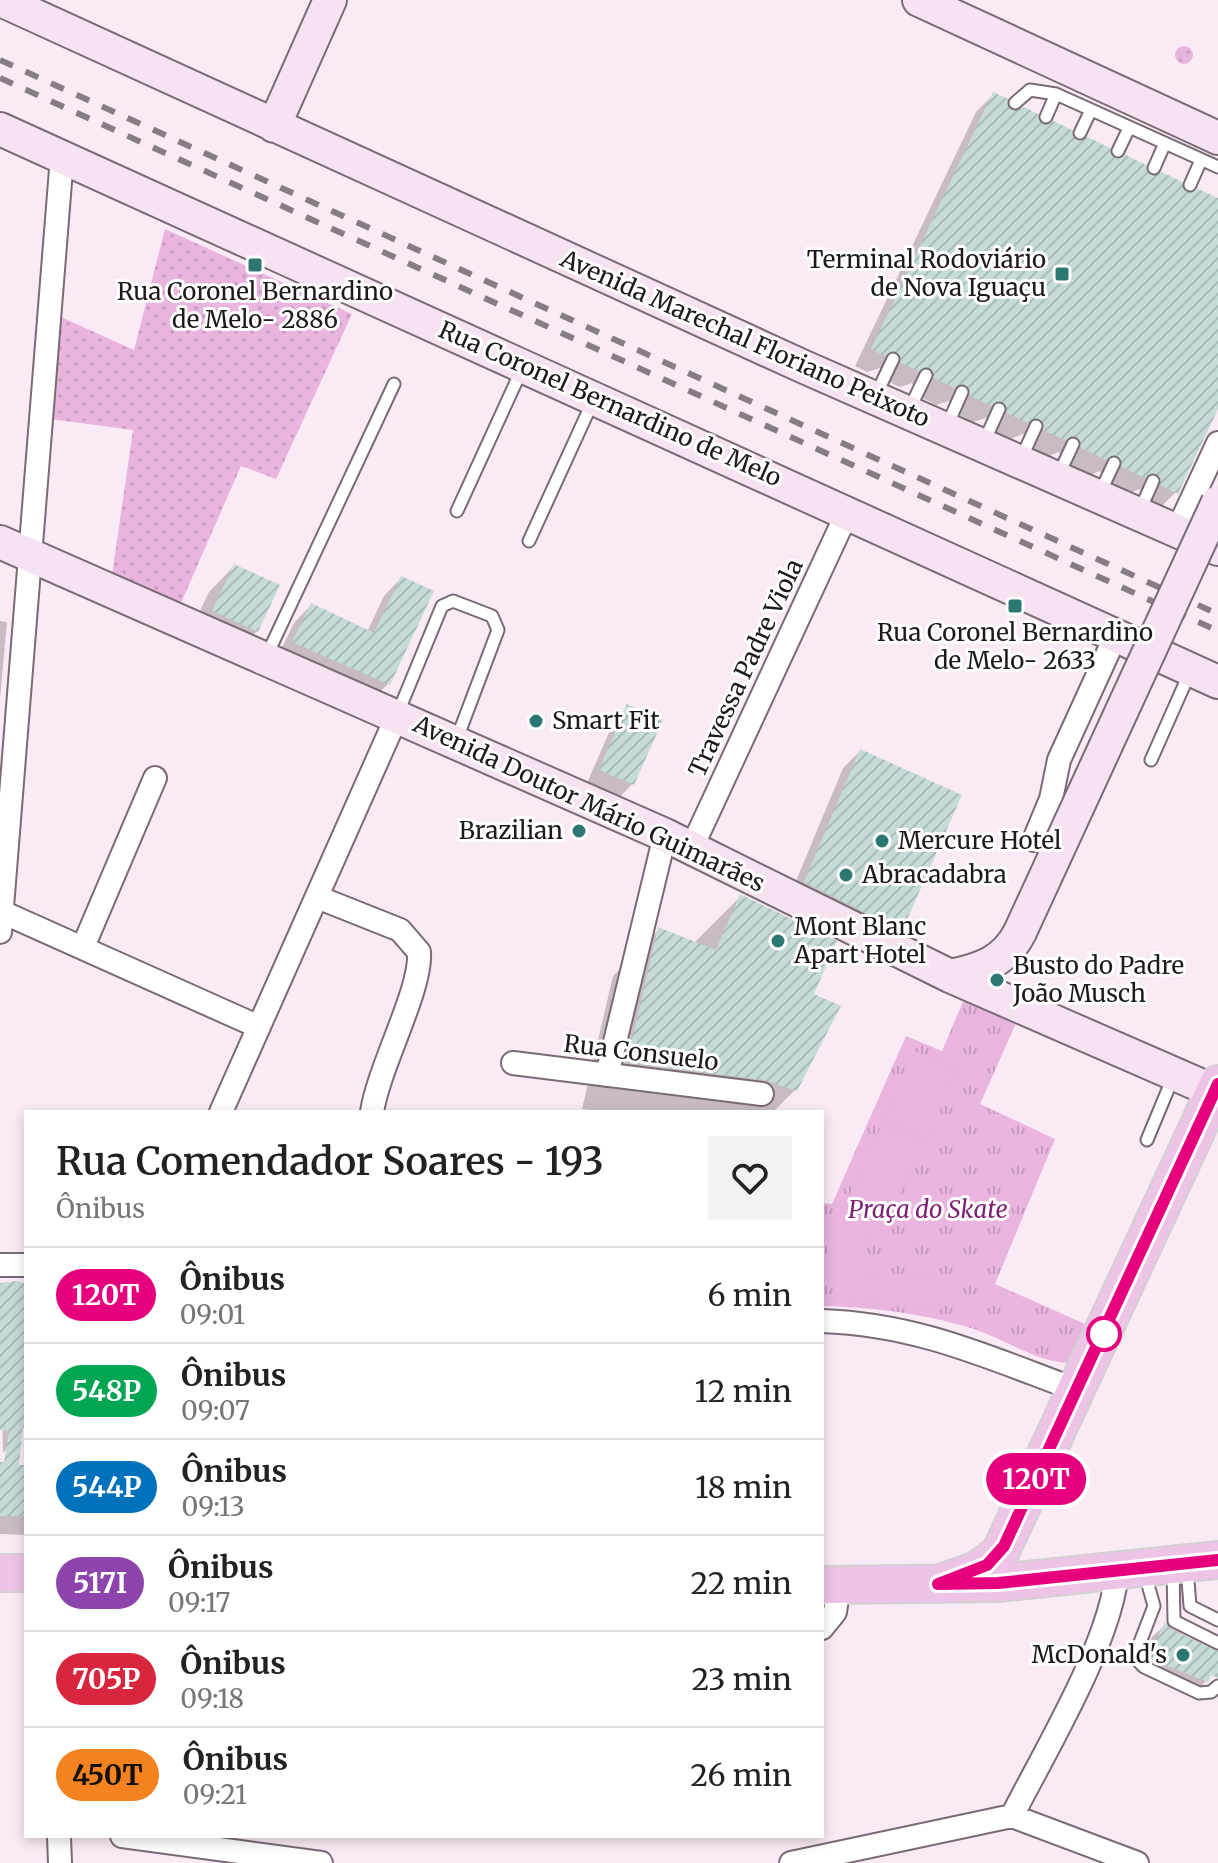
<!DOCTYPE html>
<html lang="pt">
<head>
<meta charset="utf-8">
<style>
	body { margin:0; font-family:Merriweather,serif; background:#f2f2f2; color:#222; height:100vh; display:flex; flex-direction:column; font-size:30px; white-space:nowrap }
	* { box-sizing:border-box; margin:0 }
	p { font-size:26px; color:#767676 }
	.icon { flex:none; width:44px; height:44px; fill:none; stroke:currentColor; stroke-width:2; stroke-linecap:round; stroke-linejoin:round }
	.map { position:relative; flex:1; overflow:hidden }
	.details { position:absolute; left:24px; top:1110px; width:800px; height:728px; display:flex; flex-direction:column; background:#fff; border-radius:0px; box-shadow:0 4px 12px #0003 }
	.details>* { flex:none }
	.badge { padding:0 16px; border-radius:26px; font-size:28px; line-height:52px }
	.map>.badge { position:absolute; translate:-50% -50%; box-shadow:0 0 0 4px #fff }
	.round { display:grid; place-items:center; flex:none; width:84px; height:84px; border-radius:0px; background:#f2f2f2 }
	.summary { display:flex; align-items:center; justify-content:space-between; height:136px; padding:0 32px }
	h1 { font-size:38px; font-weight:600; line-height:60px }
	ul { padding:0; list-style:none }
	li { display:flex; align-items:center; gap:24px; height:96px; padding:0 32px; border-top:2px solid #e0e0e0 }
	li div { flex:1 }
	li b { display:block; font-size:30px }
	li em { font-style:normal }
	li .badge { min-width:88px; font-weight:700; text-align:center }
	.map>svg:first-child { display:block }
</style>
</head>
<body>
<div class="map">
<svg width="1218" height="1863" viewBox="0 0 1218 1863">
	<defs>
		<pattern id="grass-dots" width="8" height="8" patternUnits="userSpaceOnUse" patternTransform="scale(2)"><rect width="8" height="8" fill="#e9b4de"/><path d="M2 2h.1M6 6h.1" fill="none" stroke="#c79abe" stroke-width="1.8" stroke-linecap="round"/></pattern>
		<pattern id="park-tufts" width="24" height="20" patternUnits="userSpaceOnUse" patternTransform="scale(2)"><rect width="24" height="20" fill="#e9b4de"/><path d="M3 7l-1-3M5 7V3M7 7l1-3M15 17l-1-3M17 17v-4M19 17l1-3" fill="none" stroke="#c79abe"/></pattern>
		<pattern id="building-hatch" width="6" height="6" patternUnits="userSpaceOnUse" patternTransform="scale(2)"><rect width="6" height="6" fill="#c5dbd9"/><path d="M-1 1l2-2M0 6l6-6M5 7l2-2" fill="none" stroke="#a9bbba"/></pattern>
	</defs>
	<rect width="100%" height="100%" fill="#faeaf6"/>
	<path fill="url(#grass-dots)" d="M1175 55a9 9 0 1 1 18 0a9 9 0 1 1-18 0Z
		M 165,229 L 352,314 L 276,479 L 241,466 L 181,603 L 112,575 L 133,430 L 50,419 L 61,317 L 134,350 Z"/>
	<path fill="url(#park-tufts)" d="M 965,997 L 1017,1021 L 980,1104 L 1055,1139 L 995,1284 L 1094,1328 L 1069,1363 C 1034,1362 999,1335 964,1326 C 919,1313 869,1307 822,1306 L 822,1203 L 832,1204 L 906,1036 L 942,1051 Z"/>
	<path fill="#e9b4de" d="M 915,1051 L 958,1069 L 926,1139 L 883,1120 Z
		M 882,1124 L 924,1142 L 892,1212 L 850,1193 Z
		M 851,1204 L 863,1211 L 869,1219 C 869,1234 864,1248 864,1263 C 863,1292 923,1270 941,1273 L 948,1282 L 948,1304 C 943,1308 938,1312 932,1312 C 919,1311 842,1297 836,1289 C 823,1273 831,1220 842,1206 Z"/>
	<path fill="#0003" d="M 993,95 L 1010,113 L 1185,195 L 1218,201 L 1218,405 L 1176,492 L 1159,509 L 1144,502 L 1140,489 L 1127,494 L 1105,484 L 1100,471 L 1088,476 L 1064,465 L 1059,452 L 1047,457 L 1027,447 L 1023,434 L 1010,439 L 990,430 L 986,418 L 973,422 L 953,412 L 949,401 L 936,405 L 917,395 L 912,383 L 900,387 L 884,380 L 880,368 L 867,372 L 855,366 L 976,112 Z
		M 234,566 L 257,631 L 231,656 L 188,636 L 209,592 Z
		M 401,578 L 388,684 L 370,701 L 276,660 L 294,623 L 311,605 L 367,632 L 384,596 Z
		M 0,621 L 7,622 L 0,699 Z
		M 628,707 L 632,784 L 620,797 L 587,783 L 615,719 Z
		M 860,751 L 900,930 L 883,947 L 788,900 L 843,768 Z
		M 740,897 L 811,995 L 795,1090 L 773,1112 L 610,1112 L 582,1109 L 613,976 L 658,930 L 694,943 Z
		M 0,1286 L 26,1286 L 26,1425 L 3,1453 Z
		M 0,1465 L 26,1465 L 26,1535 L 0,1534 Z
		M 1165,1625 L 1218,1653 L 1206,1681 L 1193,1694 L 1136,1671 L 1152,1637 Z"/>
	<path fill="url(#building-hatch)" d="M 993,92 L 1008,99 L 1012,111 L 1024,107 L 1038,114 L 1042,124 L 1054,121 L 1072,130 L 1077,141 L 1088,137 L 1110,148 L 1115,159 L 1126,155 L 1146,165 L 1150,175 L 1162,172 L 1182,182 L 1186,192 L 1198,189 L 1218,198 L 1218,409 L 1178,494 L 1160,485 L 1157,474 L 1145,478 L 1122,467 L 1117,455 L 1106,460 L 1081,448 L 1076,436 L 1065,440 L 1043,430 L 1040,419 L 1028,423 L 1007,413 L 1003,402 L 991,406 L 970,396 L 966,385 L 954,388 L 934,378 L 929,367 L 918,371 L 901,363 L 897,352 L 885,356 L 871,349 Z
		M 234,564 L 280,585 L 258,632 L 212,611 Z
		M 401,576 L 434,591 L 390,685 L 292,642 L 311,603 L 374,633 Z
		M 627,704 L 663,720 L 634,785 L 599,770 Z
		M 860,749 L 962,795 L 902,931 L 804,882 Z
		M 740,894 L 837,941 L 814,994 L 841,1006 L 797,1091 L 764,1080 L 627,1063 L 658,927 L 716,950 Z
		M 17,1281 L 26,1284 L 26,1425 L 23,1425 L 19,1465 L 26,1465 L 26,1516 L 0,1516 L 0,1462 L 4,1462 L 9,1431 L 0,1430 L 0,1283 Z
		M 1165,1622 L 1170,1629 L 1218,1651 L 1218,1678 L 1211,1675 L 1208,1682 L 1147,1658 Z"/>
	<g fill="none" stroke-linecap="round" stroke-linejoin="round">
		<defs>
			<path id="lane" d="M 1015,103 L 1030,90 L 1056,94 L 1218,167
				M 1046,117 L 1056,94
				M 1080,133 L 1091,110
				M 1118,151 L 1129,128
				M 1154,168 L 1165,143
				M 1190,185 L 1201,160
				M 876,395 L 893,359
				M 909,410 L 926,375
				M 946,428 L 962,392
				M 984,442 L 999,409
				M 1021,459 L 1036,426
				M 1058,476 L 1073,444
				M 1099,495 L 1114,463
				M 1140,510 L 1153,481
				M 457,511 L 522,369
				M 529,541 L 593,401
				M 267,655 L 394,384
				M 397,715 L 442,606 L 453,601 L 492,616 L 498,630 L 456,741
				M 1151,760 L 1190,672
				M 1147,1140 L 1174,1075
				M 1173,1567 L 1174,1621 L 1218,1643
				M 1187,1567 L 1190,1606 L 1218,1620
				M 1145,1574 L 1154,1606 L 1139,1645 L 1138,1661 L 1144,1667 L 1199,1693 L 1211,1692 L 1218,1686"/>
			<path id="street" d="M 1177,531 L 1218,443
				M 1034,840 L 1051,799 L 1059,760 L 1116,635
				M 692,847 L 848,511
				M 317,897 L 400,930 L 419,952 C 422,989 379,1066 372,1112
				M 0,911 L 259,1027
				M 0,932 L 62,157
				M 83,947 L 155,778
				M 513,1063 L 762,1094
				M 607,1075 L 665,835
				M 221,1112 L 397,716
				M 0,1265 L 26,1265
				M 822,1321 C 917,1324 990,1358 1077,1390
				M 822,1628 L 835,1612 L 839,1585
				M 1012,1816 C 1044,1753 1114,1637 1117,1569
				M 59,1836 L 60,1863
				M 122,1836 L 321,1863
				M 791,1863 L 1012,1816 L 1137,1863"/>
			<path id="secondary" d="M 1,0 L 802,366 L 1218,549
				M 919,0 L 1218,138
				M 274,126 L 330,0
				M 0,129 L 1218,682
				M 0,542 L 665,835 L 950,976 L 1218,1093
				M 950,976 C 980,970 1005,962 1020,932"/>
			<path id="primary" d="M 0,1573 L 26,1573
				M 938,1584 L 977,1570 L 1000,1553 L 1218,1084
				M 822,1585 L 998,1583 L 1218,1560"/>
		</defs>
		<use href="#lane" stroke="#786b75" stroke-width="15"/>
		<use href="#street" stroke="#786b75" stroke-width="26"/>
		<use href="#secondary" stroke="#786b75" stroke-width="36"/>
		<use href="#primary" stroke="#d2d1d2" stroke-width="40"/>
		<use href="#lane" stroke="#fff" stroke-width="11"/>
		<use href="#street" stroke="#fff" stroke-width="22"/>
		<use href="#secondary" stroke="#f7e2f2" stroke-width="32"/>
		<use href="#primary" stroke="#eec4e6" stroke-width="36"/>
		<path stroke="#877c84" stroke-width="6" stroke-dasharray="14 14" stroke-linecap="butt" d="M 0,60 L 1218,614
			M 0,78 L 1218,631"/>
		<defs>
			<path id="secondary-bridge" d="M 1020,932 L 1218,502"/>
		</defs>
		<use href="#secondary-bridge" stroke="#786b75" stroke-width="36" stroke-linecap="butt"/>
		<use href="#secondary-bridge" stroke="#f7e2f2" stroke-width="32"/>
	</g>
	<g fill="none" stroke-linecap="round" stroke-linejoin="round">
		<defs>
			<path id="line" d="M 1218,1084 L 1004,1546 L 987,1565 L 938,1584 L 998,1583 L 1218,1560"/>
		</defs>
		<use href="#line" stroke="#fff" stroke-width="18"/>
		<use href="#line" stroke="#e6007e" stroke-width="12"/>
	</g>
	<g fill="#2d7773" stroke="#fff" stroke-width="3">
		<rect x="247" y="257" width="16" height="16" rx="4"/>
		<rect x="1054" y="266" width="16" height="16" rx="4"/>
		<rect x="1007" y="598" width="16" height="16" rx="4"/>
		<circle cx="536" cy="721" r="8"/>
		<circle cx="579" cy="831" r="8"/>
		<circle cx="882" cy="841" r="8"/>
		<circle cx="846" cy="875" r="8"/>
		<circle cx="778" cy="941" r="8"/>
		<circle cx="997" cy="980" r="8"/>
		<circle cx="1183" cy="1655" r="8"/>
	</g>
	<circle fill="#fff" stroke="#e6007e" stroke-width="4" cx="1104" cy="1334" r="16"/>
	<g text-anchor="middle" stroke-width="6" stroke-linejoin="round" paint-order="stroke">
		<g font-size="24" fill="#1f191e" stroke="#fff" text-anchor="start">
			<text x="1046" y="268" text-anchor="end">Terminal Rodoviário<tspan x="1046" dy="28">de Nova Iguaçu</tspan></text>
			<text x="255" y="300" text-anchor="middle">Rua Coronel Bernardino<tspan x="255" dy="28">de Melo- 2886</tspan></text>
			<text x="1015" y="641" text-anchor="middle">Rua Coronel Bernardino<tspan x="1015" dy="28">de Melo- 2633</tspan></text>
			<text x="552" y="729">Smart Fit</text>
			<text x="563" y="839" text-anchor="end">Brazilian</text>
			<text x="898" y="849">Mercure Hotel</text>
			<text x="862" y="883">Abracadabra</text>
			<text x="794" y="935">Mont Blanc<tspan x="794" dy="28">Apart Hotel</tspan></text>
			<text x="1013" y="974">Busto do Padre<tspan x="1013" dy="28">João Musch</tspan></text>
			<text x="1167" y="1663" text-anchor="end">McDonald's</text>
		</g>
		<g font-size="24" fill="#1f191e" stroke="#fff">
			<text transform="translate(745 339) rotate(24)" y="8">Avenida Marechal Floriano Peixoto</text>
			<text transform="translate(610 404) rotate(24)" y="8">Rua Coronel Bernardino de Melo</text>
			<text transform="translate(746 668) rotate(-65)" y="8">Travessa Padre Viola</text>
			<text transform="translate(589 804) rotate(25)" y="8">Avenida Doutor Mário Guimarães</text>
			<text transform="translate(641 1053) rotate(7)" y="8">Rua Consuelo</text>
		</g>
		<g font-size="24" font-style="italic" fill="#7f2172" stroke="#fff">
			<text x="928" y="1218">Praça do Skate</text>
		</g>
	</g>
</svg>
<b class="badge" style="left:1036px;top:1479px;background:#e6007e;color:#fff">120T</b>
<section class="details">
<div class="summary"><div><h1>Rua Comendador Soares - 193</h1><p>Ônibus</p></div><a class="round"><svg class="icon" aria-label="heart" viewBox="0 0 24 24"><path d="M12 20l-8-8c-3-5 5-10 8-4 3-6 11-1 8 4z"/></svg></a></div>
<ul>
<li><span class="badge" style="background:#e6007e;color:#fff">120T</span><div><b>Ônibus</b><p>09:01</p></div><em>6 min</em></li>
<li><span class="badge" style="background:#00a651;color:#fff">548P</span><div><b>Ônibus</b><p>09:07</p></div><em>12 min</em></li>
<li><span class="badge" style="background:#0072bc;color:#fff">544P</span><div><b>Ônibus</b><p>09:13</p></div><em>18 min</em></li>
<li><span class="badge" style="background:#8e44ad;color:#fff">517I</span><div><b>Ônibus</b><p>09:17</p></div><em>22 min</em></li>
<li><span class="badge" style="background:#d7263d;color:#fff">705P</span><div><b>Ônibus</b><p>09:18</p></div><em>23 min</em></li>
<li><span class="badge" style="background:#f58220;color:#111">450T</span><div><b>Ônibus</b><p>09:21</p></div><em>26 min</em></li>
</ul>
</section>
</div>
</body>
</html>
